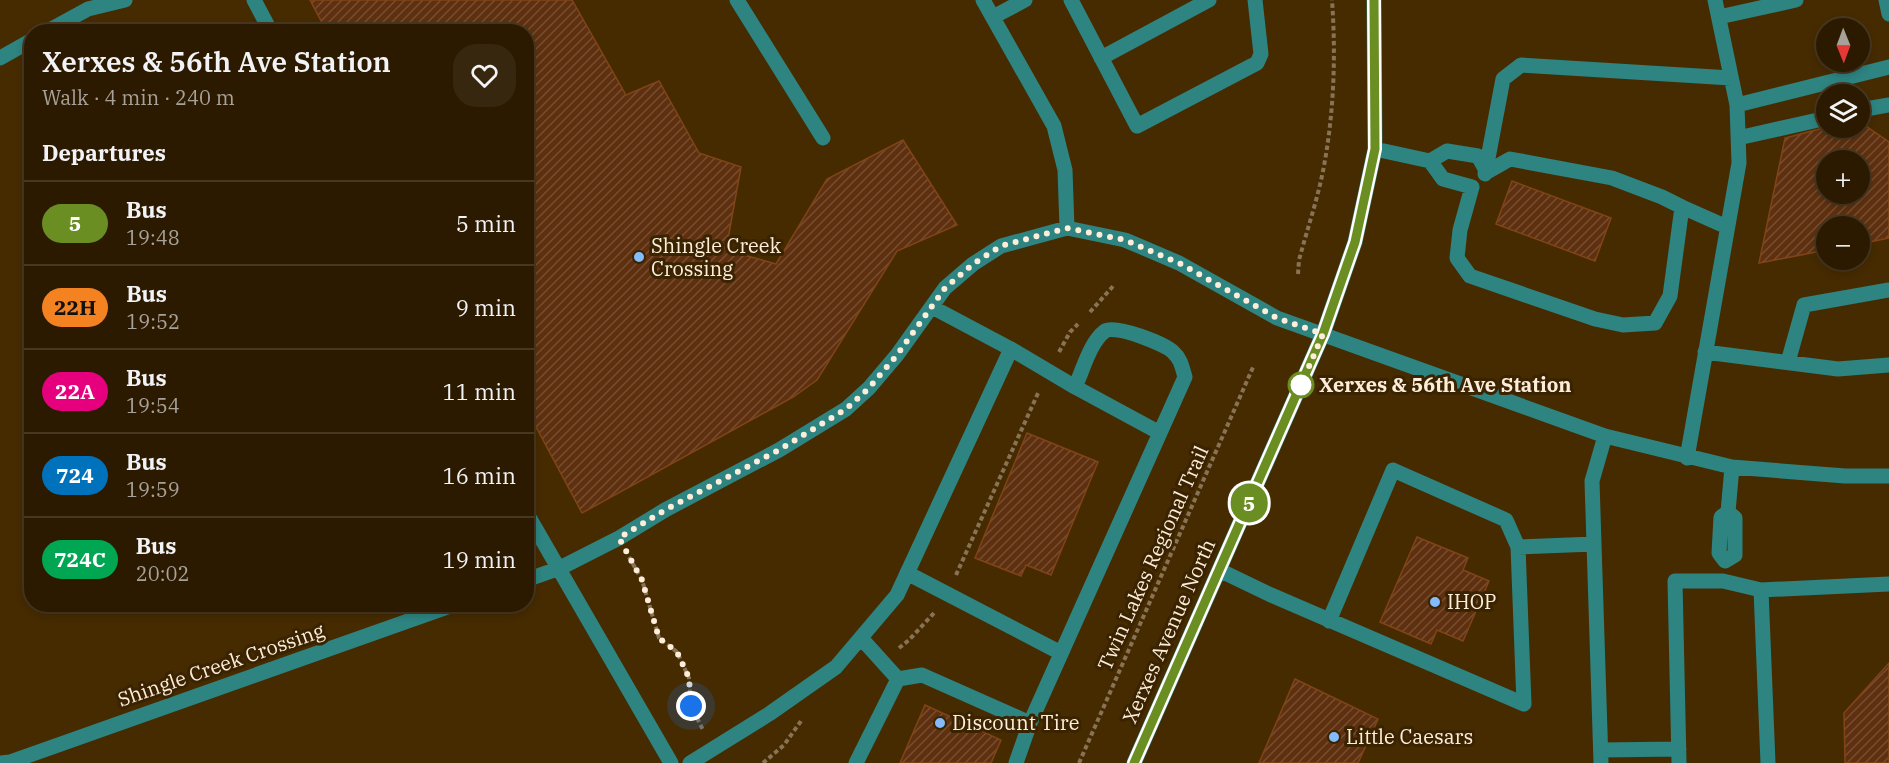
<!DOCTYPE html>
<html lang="en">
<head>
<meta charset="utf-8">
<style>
	body { margin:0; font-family:"IBM Plex Serif",serif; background:#38270f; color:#f1f3f6; height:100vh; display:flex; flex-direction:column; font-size:22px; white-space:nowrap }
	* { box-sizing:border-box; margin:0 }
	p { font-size:20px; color:#a6a199 }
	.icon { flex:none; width:33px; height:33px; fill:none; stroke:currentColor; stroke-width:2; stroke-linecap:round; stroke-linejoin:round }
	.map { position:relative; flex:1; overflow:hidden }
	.sheet { position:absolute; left:24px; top:24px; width:510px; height:588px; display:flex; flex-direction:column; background:#2c1a00; border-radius:24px; box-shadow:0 3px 9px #0003,0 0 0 2px #483822 }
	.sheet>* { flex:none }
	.badge { padding:0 12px; border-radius:20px; font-size:21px; line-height:39px }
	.needle { width:39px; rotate:179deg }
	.fabs { position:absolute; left:1816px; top:18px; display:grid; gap:12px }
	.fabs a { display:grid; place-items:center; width:54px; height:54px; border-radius:50%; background:#2c1a00; box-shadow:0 3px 9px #0003,0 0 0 2px #483822; font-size:30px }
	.you { position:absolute; width:30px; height:30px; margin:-15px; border:4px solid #fff; border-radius:50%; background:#1a73e8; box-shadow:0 0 0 9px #1a73e833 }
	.map>.badge { position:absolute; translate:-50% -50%; box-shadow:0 0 0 3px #fff }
	h2 { padding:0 18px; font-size:22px; line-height:54px }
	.round { display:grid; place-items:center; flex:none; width:63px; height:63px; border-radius:24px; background:#38270f }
	.summary { display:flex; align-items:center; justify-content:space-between; height:102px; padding:0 18px }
	h1 { font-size:28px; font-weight:600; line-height:45px }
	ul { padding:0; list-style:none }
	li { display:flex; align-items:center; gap:18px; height:84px; padding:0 18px; border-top:2px solid #483822 }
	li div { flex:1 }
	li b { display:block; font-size:22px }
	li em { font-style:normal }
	li .badge { min-width:66px; font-weight:700; text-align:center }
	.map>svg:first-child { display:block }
</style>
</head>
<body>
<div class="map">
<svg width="1889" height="763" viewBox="0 0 1889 763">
	<defs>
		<pattern id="building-hatch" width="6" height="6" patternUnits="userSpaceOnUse" patternTransform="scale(1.5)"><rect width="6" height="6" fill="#5e300f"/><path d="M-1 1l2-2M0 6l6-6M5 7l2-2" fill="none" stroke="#764e31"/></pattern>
	</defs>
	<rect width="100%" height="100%" fill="#3a2300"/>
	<path fill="#462b01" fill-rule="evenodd" d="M 0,0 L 1889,0 L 1889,763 L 0,763 ZM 1827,28 L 1860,28 L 1860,62 L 1827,62 ZM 32,32 L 526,32 L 526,604 L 32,604 ZM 1827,94 L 1860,94 L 1860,128 L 1827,128 ZM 1827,160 L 1860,160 L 1860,194 L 1827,194 ZM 1827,226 L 1860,226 L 1860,260 L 1827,260 Z"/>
	<path fill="url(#building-hatch)" stroke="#814418" stroke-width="1.5" fill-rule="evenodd" d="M 310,0 L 572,0 L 626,95 L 659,81 L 699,153 L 741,167 L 726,250 L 776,264 L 827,179 L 903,140 L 957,225 L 897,251 L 817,380 L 793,397 L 582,513 L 526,408 L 526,32 L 327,32 Z
		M 1860,122 L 1889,142 L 1889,238 L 1860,244 L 1860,226 L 1827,226 L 1827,250 L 1759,263 L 1785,138 L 1827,127 L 1860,128 ZM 1827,160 L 1860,160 L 1860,194 L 1827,194 Z
		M 1512,181 L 1611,218 L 1595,261 L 1496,224 Z
		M 1027,433 L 1098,462 L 1051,575 L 1026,565 L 1021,576 L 975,558 Z
		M 1417,537 L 1468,558 L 1463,570 L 1489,581 L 1463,641 L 1437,630 L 1431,644 L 1380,622 Z
		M 1889,663 L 1889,763 L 1845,763 L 1844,713 Z
		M 1295,679 L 1378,719 L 1358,763 L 1259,763 Z
		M 925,705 L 1001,740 L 991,763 L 900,763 Z"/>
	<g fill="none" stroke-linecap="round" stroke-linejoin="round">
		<path stroke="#887357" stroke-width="4" stroke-dasharray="4.5 3" stroke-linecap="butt" d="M 1298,274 L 1299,260 C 1307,230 1317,201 1323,171 C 1334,115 1336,56 1332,0
			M 1090,312 L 1115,284
			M 1059,352 L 1070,332 L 1078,324
			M 629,557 L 642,580 L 659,638 L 677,652 L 689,678 L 691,706 L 703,730
			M 956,575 L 1039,391
			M 899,648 L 909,640 L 934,613
			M 763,763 L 784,745 L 801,721
			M 1079,763 L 1254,365"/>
		<path stroke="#2d8481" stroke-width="15" d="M 254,0 L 271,32
			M 737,0 L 823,138
			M 983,0 L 1054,126 L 1065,170 L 1067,228
			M 1071,0 L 1137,126 L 1257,63 L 1261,54 L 1255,0
			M 1886,0 L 1889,14
			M 993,17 L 1025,0
			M 1719,17 L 1796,0
			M 46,32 L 88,9 L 125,0
			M 0,58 L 32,40
			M 1101,58 L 1209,0
			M 1737,105 L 1889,67
			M 1860,110 L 1889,105
			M 1738,138 L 1827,118
			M 1375,149 L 1430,161 L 1443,179 L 1472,187 L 1460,230 L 1457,258 L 1470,276 L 1595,319 L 1623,325 L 1655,323 L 1670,296 L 1682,207 L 1662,197 L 1612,178 L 1510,159 L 1487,172 L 1478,156 L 1447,151 L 1430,161
			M 1485,174 L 1503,79 L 1521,65 L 1731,78
			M 1682,207 L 1727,227
			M 1011,349 L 1075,387 C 1083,370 1090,342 1105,331 C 1115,324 1165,344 1173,352 C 1181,359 1182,367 1185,377 L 1030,723
			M 1705,352 L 1838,369 L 1889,365
			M 1788,362 L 1804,305 L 1889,290
			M 1075,387 L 1160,433
			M 1687,458 L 1739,163 L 1737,105 L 1715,0
			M 526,512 L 671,763
			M 1728,512 L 1735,518 L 1735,555 L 1725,561 L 1719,553 L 1721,517 L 1728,512 L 1732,467
			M 1219,570 L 1271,595 L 1524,704 L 1518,547 L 1594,544
			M 907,573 L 1061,653
			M 526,580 L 560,568 L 619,538 L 665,510 L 779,450 L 846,409 L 869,388 L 897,355 L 945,288 L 973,264 L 1001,246 L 1067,228 L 1125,240 L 1179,263 L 1277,318 L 1605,436 L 1732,467 L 1845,476 L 1889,476
			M 1761,590 L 1768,763
			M 1329,621 L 1393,470 L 1506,520 L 1518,547
			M 898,679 L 922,675 L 1030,723 L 1016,763
			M 1601,750 L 1679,749
			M 0,763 L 10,762 L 456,604
			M 690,763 L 769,714 L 836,667 L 897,595 L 1011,349 L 932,307
			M 856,763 L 898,679 L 861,638
			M 1134,763 L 1323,334 L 1355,242 L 1375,149 L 1374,0
			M 1601,763 L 1592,481 L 1605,436
			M 1679,763 L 1675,581 L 1723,581 L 1761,590 L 1889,584"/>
	</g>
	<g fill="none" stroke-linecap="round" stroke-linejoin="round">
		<defs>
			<path id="line" d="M 1134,763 L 1323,334 L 1355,242 L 1375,149 L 1374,0"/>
		</defs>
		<use href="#line" stroke="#fff" stroke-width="14"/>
		<use href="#line" stroke="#6b8e23" stroke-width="9"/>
		<path stroke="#fdedda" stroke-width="6" stroke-dasharray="0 10.8" d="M 691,706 L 689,678 L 677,652 L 659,638 L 642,580 L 619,538 L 665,510 L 779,450 L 846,409 L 869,388 L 897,355 L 945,288 L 973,264 L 1001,246 L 1067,228 L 1125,240 L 1179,263 L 1277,318 L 1323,334 L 1301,385"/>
	</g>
	<g fill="#84bcfb" stroke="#3a2300" stroke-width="2">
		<circle cx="639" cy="257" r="6"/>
		<circle cx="1435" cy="602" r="6"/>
		<circle cx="940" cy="723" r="6"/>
		<circle cx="1334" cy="737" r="6"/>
	</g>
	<circle fill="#fff" stroke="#6b8e23" stroke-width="3" cx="1301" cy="385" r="12"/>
	<g text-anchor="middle" stroke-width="6" stroke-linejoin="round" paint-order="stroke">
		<g font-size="20" fill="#fdedda" stroke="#3a2300" text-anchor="start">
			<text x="651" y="253">Shingle Creek<tspan x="651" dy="23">Crossing</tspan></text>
			<text x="1447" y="609">IHOP</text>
			<text x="952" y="730">Discount Tire</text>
			<text x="1346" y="744">Little Caesars</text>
		</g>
		<g font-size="20" font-weight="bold" fill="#fdedda" stroke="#3a2300" text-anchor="start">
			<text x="1319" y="392">Xerxes &amp; 56th Ave Station</text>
		</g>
		<g font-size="20" fill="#fdedda" stroke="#3a2300">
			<text transform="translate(1153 558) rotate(-66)" y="7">Twin Lakes Regional Trail</text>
			<text transform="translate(1169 631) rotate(-66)" y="7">Xerxes Avenue North</text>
			<text transform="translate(221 665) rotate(-19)" y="7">Shingle Creek Crossing</text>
		</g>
	</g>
</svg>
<div class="fabs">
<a><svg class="needle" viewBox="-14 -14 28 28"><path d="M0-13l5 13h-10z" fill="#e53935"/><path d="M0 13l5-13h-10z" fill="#a6a199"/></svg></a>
<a><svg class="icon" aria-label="layers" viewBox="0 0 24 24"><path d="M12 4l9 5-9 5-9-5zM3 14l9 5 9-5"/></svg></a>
<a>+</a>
<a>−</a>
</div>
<div class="you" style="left:691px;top:706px"></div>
<b class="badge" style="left:1249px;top:503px;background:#6b8e23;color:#fff">5</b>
<section class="sheet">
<div class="summary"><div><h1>Xerxes &amp; 56th Ave Station</h1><p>Walk · 4 min · 240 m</p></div><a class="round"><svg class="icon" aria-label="heart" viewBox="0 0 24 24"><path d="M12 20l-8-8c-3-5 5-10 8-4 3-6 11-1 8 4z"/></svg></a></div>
<h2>Departures</h2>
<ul>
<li><span class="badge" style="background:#6b8e23;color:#fff">5</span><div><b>Bus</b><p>19:48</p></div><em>5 min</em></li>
<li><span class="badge" style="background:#f58220;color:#111">22H</span><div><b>Bus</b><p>19:52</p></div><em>9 min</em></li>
<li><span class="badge" style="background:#e6007e;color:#fff">22A</span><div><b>Bus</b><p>19:54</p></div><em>11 min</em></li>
<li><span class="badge" style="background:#0072bc;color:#fff">724</span><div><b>Bus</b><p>19:59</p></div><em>16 min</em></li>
<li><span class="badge" style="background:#00a651;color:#fff">724C</span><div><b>Bus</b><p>20:02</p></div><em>19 min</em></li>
</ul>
</section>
</div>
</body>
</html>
